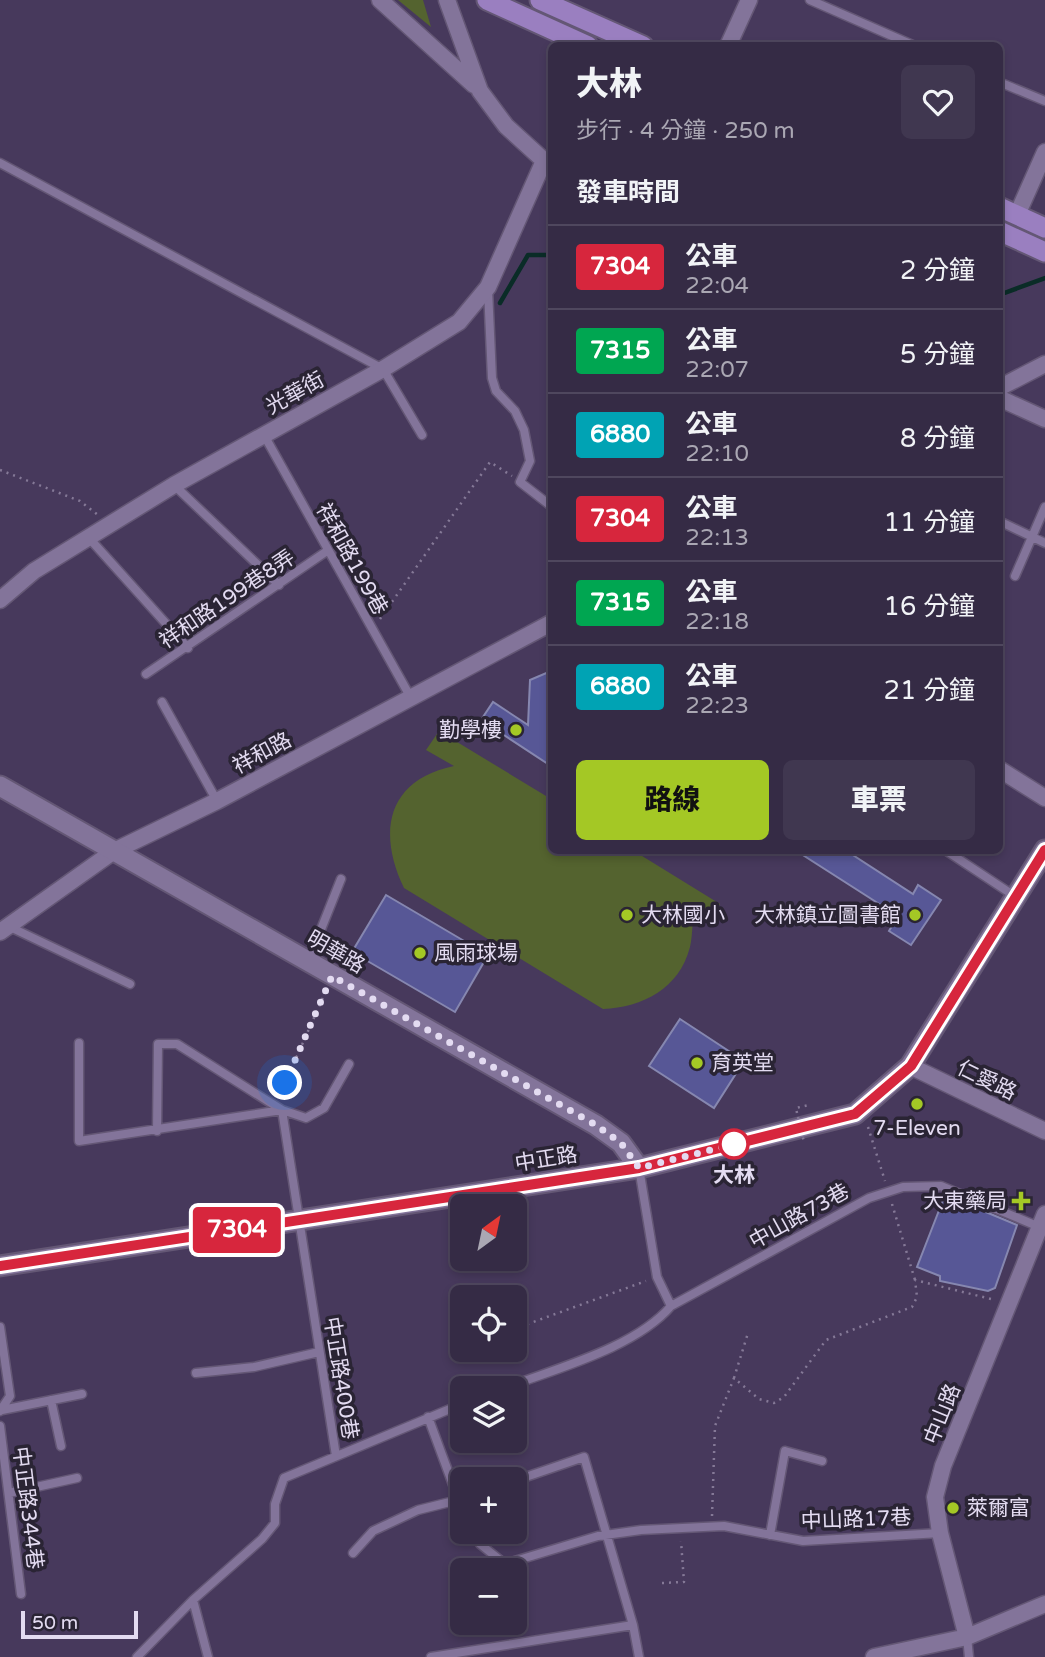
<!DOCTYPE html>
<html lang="zh-TW">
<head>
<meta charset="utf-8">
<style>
	body { margin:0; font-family:"Varela Round","Noto Sans TC",sans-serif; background:#403750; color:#f1f3f6; height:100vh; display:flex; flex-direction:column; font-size:26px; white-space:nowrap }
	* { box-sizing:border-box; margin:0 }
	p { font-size:23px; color:#aaa7b3 }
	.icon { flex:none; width:38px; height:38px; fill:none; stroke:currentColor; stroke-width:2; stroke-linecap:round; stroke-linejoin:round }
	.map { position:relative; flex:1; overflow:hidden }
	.panel { position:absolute; left:548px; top:42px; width:455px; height:812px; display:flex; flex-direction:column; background:#352b45; border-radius:10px; box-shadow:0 4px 10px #0003,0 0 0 2px #4f475e }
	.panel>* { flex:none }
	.badge { padding:0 14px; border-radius:5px; font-size:24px; line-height:46px }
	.needle { width:46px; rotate:33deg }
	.tools { position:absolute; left:450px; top:1194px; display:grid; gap:14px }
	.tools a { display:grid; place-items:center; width:77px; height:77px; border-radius:10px; background:#352b45; box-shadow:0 4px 10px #0003,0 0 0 2px #4f475e; font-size:35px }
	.scale { position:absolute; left:21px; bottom:18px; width:117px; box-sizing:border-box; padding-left:7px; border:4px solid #e3dbf1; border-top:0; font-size:19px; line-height:24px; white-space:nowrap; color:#e3dbf1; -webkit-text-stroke:5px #2a2434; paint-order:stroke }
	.you { position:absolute; width:35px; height:35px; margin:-18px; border:5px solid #fff; border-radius:50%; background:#1a73e8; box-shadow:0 0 0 10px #1a73e833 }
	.map>.badge { position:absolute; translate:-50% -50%; box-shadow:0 0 0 4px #fff }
	h2 { padding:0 28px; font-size:26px; line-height:63px }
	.round { display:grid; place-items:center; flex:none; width:74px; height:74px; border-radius:10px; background:#403750 }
	.headline { display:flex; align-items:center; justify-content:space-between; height:119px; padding:0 28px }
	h1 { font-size:33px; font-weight:800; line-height:52px }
	.primary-button { display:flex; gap:14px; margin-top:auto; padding:14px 28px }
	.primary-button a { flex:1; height:80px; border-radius:10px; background:#a4c825; color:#111; font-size:28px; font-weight:800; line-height:80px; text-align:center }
	.primary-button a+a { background:#403750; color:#f1f3f6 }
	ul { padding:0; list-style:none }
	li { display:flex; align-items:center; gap:21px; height:84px; padding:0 28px; border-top:2px solid #4f475e }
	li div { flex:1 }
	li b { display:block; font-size:26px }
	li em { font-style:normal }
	li .badge { min-width:77px; font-weight:700; text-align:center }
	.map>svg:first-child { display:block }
</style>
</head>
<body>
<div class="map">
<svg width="1045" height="1657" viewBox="0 0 1045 1657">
	<rect width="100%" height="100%" fill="#47395c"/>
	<path fill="#54632f" d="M 398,0 L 423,0 L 431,27 Z
		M 439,731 L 551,799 L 551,850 L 634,851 L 720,904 L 714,914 L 695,904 C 692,918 693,934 690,947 C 679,989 643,1007 603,1009 L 404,888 C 377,832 387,780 454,766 L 426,750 Z"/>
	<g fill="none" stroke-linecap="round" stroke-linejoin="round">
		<path stroke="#0a2c27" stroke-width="4.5" d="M 999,295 L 1045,278
			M 500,303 L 528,255 L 551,255"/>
	</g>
	<path fill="#575796" stroke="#8687b0" stroke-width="2" d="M 551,671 L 551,766 L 481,720 L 493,702 L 528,725 L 530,680 Z
		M 795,850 L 845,850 L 913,894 L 918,885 L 941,900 L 911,945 L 889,931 L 898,916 Z
		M 386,895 L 488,955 L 455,1012 L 352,952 Z
		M 680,1019 L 744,1061 L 714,1108 L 649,1066 Z
		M 945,1195 L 1017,1225 L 995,1288 L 988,1291 L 940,1281 L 940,1276 L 917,1267 Z"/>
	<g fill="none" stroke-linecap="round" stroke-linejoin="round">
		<defs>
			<path id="service" d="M 810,0 L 915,46
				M 999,82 L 1045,101
				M 0,163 L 383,369 L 422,435
				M 488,289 L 492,378 L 496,391 L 515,411 L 524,430 L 530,461 L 520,482 L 551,506
				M 264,435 L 411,698
				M 174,485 L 279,585
				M 999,521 L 1045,543
				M 89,538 L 188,648
				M 1015,576 L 1045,507
				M 146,674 L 327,551
				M 162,702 L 217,801
				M 945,850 L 1016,897
				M 10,927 L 130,984
				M 308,962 L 341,879
				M 79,1043 L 79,1141 L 282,1110 L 336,1456
				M 157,1131 L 158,1044 L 177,1044 L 282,1110 L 306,1118 L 324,1108 L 349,1064
				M 639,1168 L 657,1277 L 671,1306
				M 0,1327 L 10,1396 L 0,1411
				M 196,1373 L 254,1367 L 319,1352
				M 505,1388 C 557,1368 635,1348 671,1306 L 869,1198 L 903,1187 L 941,1186 L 1042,1228
				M 51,1400 L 61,1446
				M 2,1410 L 82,1394
				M 428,1417 L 462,1509
				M 0,1426 L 21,1594
				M 9,1493 L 77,1478
				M 474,1531 L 480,1544 L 505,1564 L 598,1536 L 641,1530 L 724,1526 L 803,1541 L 940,1533
				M 770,1535 L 785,1451 L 822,1461
				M 353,1553 L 373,1531 L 418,1510 L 462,1499
				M 193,1600 L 208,1657
				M 633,1625 L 639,1657
				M 967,1637 L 969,1657
				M 137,1657 L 193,1600 L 262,1539 L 275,1523 L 275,1504 L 284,1478 L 462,1404
				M 431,1657 L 633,1625 L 584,1457 L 514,1481"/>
			<path id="minor" d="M 380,0 L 474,85
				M 447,0 L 480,91 L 506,126 L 551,167
				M 728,46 L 749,0
				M 1017,215 L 1045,152
				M 999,388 L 1045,364
				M 999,398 L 1045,419
				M 0,600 L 34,571 L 174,485 L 383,369 L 459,322 L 488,287 L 543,163
				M 999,769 L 1045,798
				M 0,932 L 114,851 L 217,801 L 551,623
				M 910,1066 L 1045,1131
				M 967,1637 L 940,1533 L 935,1497 L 943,1466 L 1045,1214
				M 874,1657 L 967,1637 L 1045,1604"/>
			<path id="tertiary" d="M 0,786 L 596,1125 L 621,1143 L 639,1168
				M 0,1266 L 639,1168 L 855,1114 L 910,1066 L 1045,850"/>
			<path id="primary" d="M 487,0 L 588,46
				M 540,0 L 643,46
				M 999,207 L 1045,228
				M 999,231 L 1045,252"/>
		</defs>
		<use href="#service" stroke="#645775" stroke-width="11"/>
		<use href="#minor" stroke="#645775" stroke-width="19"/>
		<use href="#tertiary" stroke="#645775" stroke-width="23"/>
		<use href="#primary" stroke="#645775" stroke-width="23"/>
		<path stroke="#857997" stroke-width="2.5" stroke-dasharray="2 5" stroke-linecap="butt" d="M 0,470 L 80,501 L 98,515
			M 380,619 L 490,462 L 512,476
			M 284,1097 L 285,1083 L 325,993
			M 797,1113 L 796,1108 L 809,1105 L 810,1107
			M 868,1127 L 885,1181
			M 892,1204 L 915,1280
			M 514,1329 L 646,1281
			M 734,1378 L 748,1333
			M 712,1516 L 715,1426 L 734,1378 L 759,1399 L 774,1403 L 784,1397 L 826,1340 L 912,1307 L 917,1297 L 915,1280 L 995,1300
			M 662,1583 L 684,1582 L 681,1541"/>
		<use href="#service" stroke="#83749a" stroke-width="8"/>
		<use href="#minor" stroke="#83749a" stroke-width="16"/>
		<use href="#tertiary" stroke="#83749a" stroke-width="19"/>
		<use href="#primary" stroke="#9a7fc0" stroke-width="19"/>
		<path stroke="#857997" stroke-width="2.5" stroke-dasharray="2 5" stroke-linecap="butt" d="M 798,1117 L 804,1142"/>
	</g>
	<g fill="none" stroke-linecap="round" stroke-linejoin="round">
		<defs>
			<path id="line" d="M 0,1266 L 639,1168 L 855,1114 L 911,1066 L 1045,850"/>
		</defs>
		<use href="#line" stroke="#fff" stroke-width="16"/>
		<use href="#line" stroke="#d7263d" stroke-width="10"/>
		<path stroke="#e3dbf1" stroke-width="7" stroke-dasharray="0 12.6" d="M 285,1083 L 332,976 L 596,1125 L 621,1143 L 639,1168 L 739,1143 L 734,1144"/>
	</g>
	<g fill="#a4c825" stroke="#2a2434" stroke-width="2.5">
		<circle cx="516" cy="730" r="7"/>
		<circle cx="627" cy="915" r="7"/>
		<circle cx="915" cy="915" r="7"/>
		<circle cx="420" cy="953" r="7"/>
		<circle cx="697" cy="1063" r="7"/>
		<circle cx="917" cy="1104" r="7"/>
		<path d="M1017.5 1190.5h7v7h7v7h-7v7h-7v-7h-7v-7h7z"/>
		<circle cx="953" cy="1508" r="7"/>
	</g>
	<circle fill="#fff" stroke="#d7263d" stroke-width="3.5" cx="734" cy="1144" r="14"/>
	<g text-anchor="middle" stroke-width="7" stroke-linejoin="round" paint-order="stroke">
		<g font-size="21" fill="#e3dbf1" stroke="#2a2434">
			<text transform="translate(295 393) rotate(-29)" y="7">光華街</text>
			<text transform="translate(352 559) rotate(61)" y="7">祥和路199巷</text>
			<text transform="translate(227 599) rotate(-34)" y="7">祥和路199巷8弄</text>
			<text transform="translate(262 753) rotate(-28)" y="7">祥和路</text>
			<text transform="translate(336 952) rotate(30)" y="7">明華路</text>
			<text transform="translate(987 1080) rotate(26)" y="7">仁愛路</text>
			<text transform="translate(546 1159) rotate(-9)" y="7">中正路</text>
			<text transform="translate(799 1216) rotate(-29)" y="7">中山路73巷</text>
			<text transform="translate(341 1378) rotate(81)" y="7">中正路400巷</text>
			<text transform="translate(942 1414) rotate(-68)" y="7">中山路</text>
			<text transform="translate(28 1508) rotate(83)" y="7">中正路344巷</text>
			<text transform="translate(856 1519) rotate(-2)" y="7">中山路17巷</text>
		</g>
		<g font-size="21" fill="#e3dbf1" stroke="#2a2434" text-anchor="start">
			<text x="502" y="737" text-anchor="end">勤學樓</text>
			<text x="641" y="922">大林國小</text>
			<text x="901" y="922" text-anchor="end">大林鎮立圖書館</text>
			<text x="434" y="960">風雨球場</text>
			<text x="711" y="1070">育英堂</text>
			<text x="917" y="1135" text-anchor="middle">7-Eleven</text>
			<text x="1007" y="1208" text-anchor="end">大東藥局</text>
			<text x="967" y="1515">萊爾富</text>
		</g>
		<g font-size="21" font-weight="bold" fill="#e3dbf1" stroke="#2a2434">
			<text x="734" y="1182">大林</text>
		</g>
	</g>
</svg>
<div class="tools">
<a><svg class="needle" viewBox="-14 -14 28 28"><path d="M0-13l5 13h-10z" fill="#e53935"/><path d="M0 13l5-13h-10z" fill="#aaa7b3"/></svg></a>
<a><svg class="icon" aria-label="locate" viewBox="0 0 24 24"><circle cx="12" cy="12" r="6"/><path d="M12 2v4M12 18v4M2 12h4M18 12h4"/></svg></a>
<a><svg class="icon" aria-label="layers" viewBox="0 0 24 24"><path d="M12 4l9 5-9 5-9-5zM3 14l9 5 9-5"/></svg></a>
<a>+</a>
<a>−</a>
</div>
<div class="scale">50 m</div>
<div class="you" style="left:285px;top:1083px"></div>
<b class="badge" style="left:237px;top:1230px;background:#d7263d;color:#fff">7304</b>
<section class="panel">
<div class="headline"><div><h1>大林</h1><p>步行 · 4 分鐘 · 250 m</p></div><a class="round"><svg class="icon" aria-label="heart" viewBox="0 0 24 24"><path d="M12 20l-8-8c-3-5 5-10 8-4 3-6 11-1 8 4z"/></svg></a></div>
<h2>發車時間</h2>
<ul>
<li><span class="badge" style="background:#d7263d;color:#fff">7304</span><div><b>公車</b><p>22:04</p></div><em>2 分鐘</em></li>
<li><span class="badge" style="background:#00a651;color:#fff">7315</span><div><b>公車</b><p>22:07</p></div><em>5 分鐘</em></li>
<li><span class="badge" style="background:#00a3b4;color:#fff">6880</span><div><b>公車</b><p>22:10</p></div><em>8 分鐘</em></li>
<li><span class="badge" style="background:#d7263d;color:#fff">7304</span><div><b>公車</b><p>22:13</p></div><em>11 分鐘</em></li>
<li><span class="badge" style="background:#00a651;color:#fff">7315</span><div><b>公車</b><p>22:18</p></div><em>16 分鐘</em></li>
<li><span class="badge" style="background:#00a3b4;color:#fff">6880</span><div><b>公車</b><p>22:23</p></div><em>21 分鐘</em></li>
</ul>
<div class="primary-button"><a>路線</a><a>車票</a></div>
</section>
</div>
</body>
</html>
